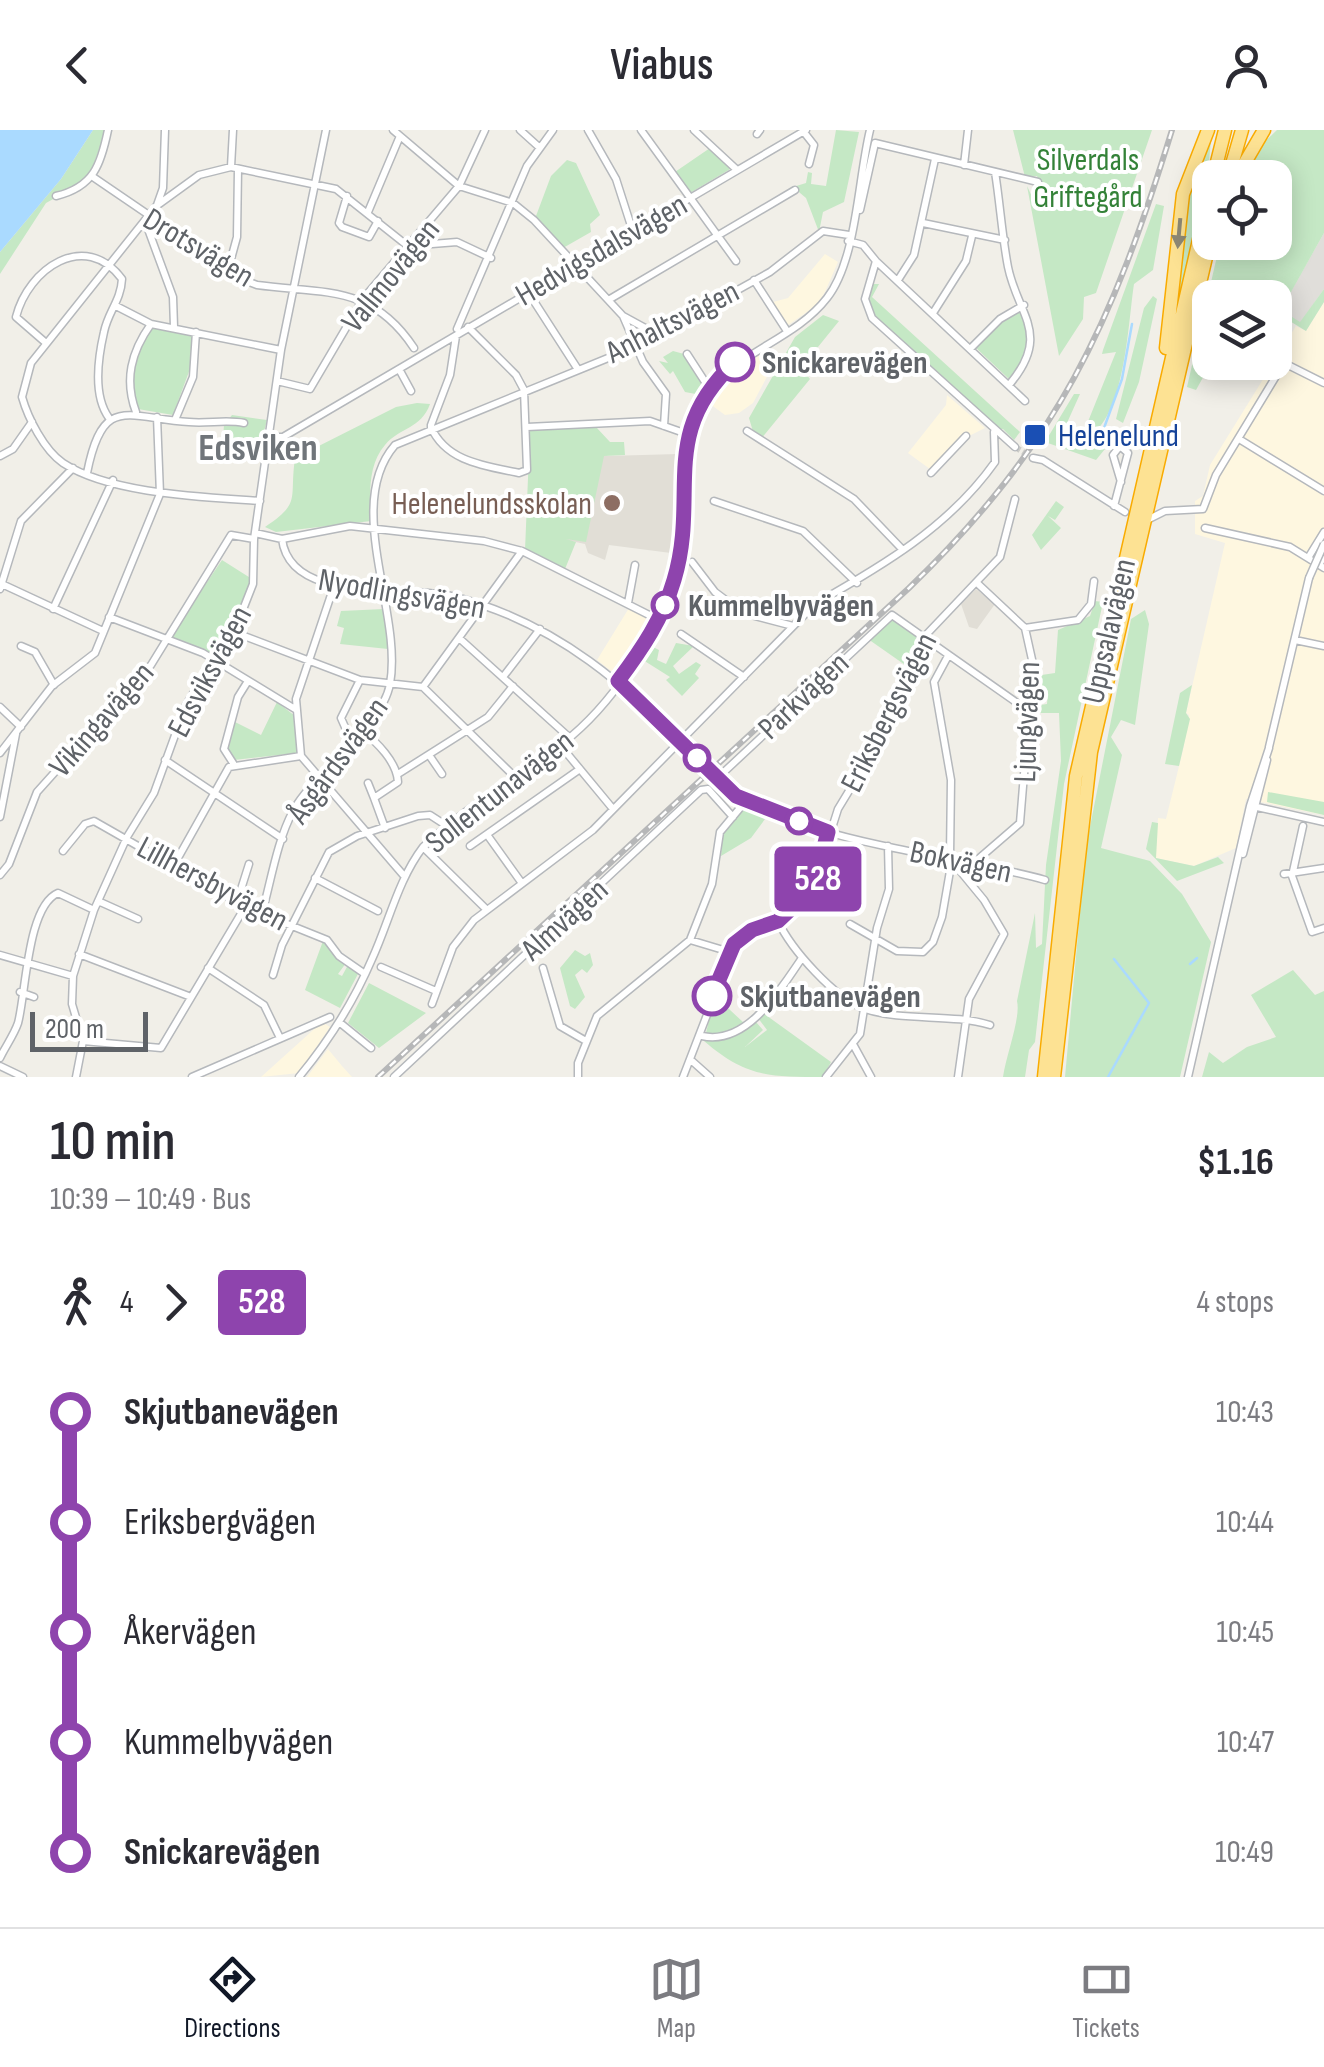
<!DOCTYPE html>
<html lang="en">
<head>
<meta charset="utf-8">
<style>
	body { margin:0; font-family:"Sofia Sans Condensed",sans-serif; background:#f7f7f7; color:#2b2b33; height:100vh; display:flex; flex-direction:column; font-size:38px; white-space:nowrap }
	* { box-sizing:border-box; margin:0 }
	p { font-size:32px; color:#7c7c81 }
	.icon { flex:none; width:55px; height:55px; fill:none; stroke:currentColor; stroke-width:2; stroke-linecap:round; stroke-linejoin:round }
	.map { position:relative; height:947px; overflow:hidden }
	.panel { display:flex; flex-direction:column; background:#fff; flex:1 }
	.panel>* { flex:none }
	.badge { padding:0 20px; border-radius:8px; font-size:35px; line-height:65px }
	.buttons { position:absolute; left:1192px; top:30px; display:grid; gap:20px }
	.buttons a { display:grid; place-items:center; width:100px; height:100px; border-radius:20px; background:#fff; box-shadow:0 5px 25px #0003; font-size:50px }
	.scale { position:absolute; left:30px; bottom:25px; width:118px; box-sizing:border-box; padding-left:10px; border:5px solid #5f6368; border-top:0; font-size:28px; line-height:35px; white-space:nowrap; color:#5f6368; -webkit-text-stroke:8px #fff; paint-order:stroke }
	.map>.badge { position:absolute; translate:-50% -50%; box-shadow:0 0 0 5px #fff }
	.legs { display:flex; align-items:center; gap:15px; height:110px; padding:0 50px; font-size:32px }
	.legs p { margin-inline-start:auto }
	.head { display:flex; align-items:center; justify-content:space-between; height:170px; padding:0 50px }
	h1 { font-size:55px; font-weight:600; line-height:75px }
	ul { padding:0 50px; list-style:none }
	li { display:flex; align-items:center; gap:35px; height:110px; font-size:38px }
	li i { display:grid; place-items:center; width:15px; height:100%; margin:0 12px; background:currentColor }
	li i::after { content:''; width:25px; height:25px; margin:-12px; border:8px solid; border-radius:50%; background:#fff }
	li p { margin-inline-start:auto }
	li:first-child i { background:linear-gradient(#0000 50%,currentColor 0) }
	li:last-child i { background:linear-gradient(currentColor 50%,#0000 0) }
	header { display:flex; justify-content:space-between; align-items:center; height:130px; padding:0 50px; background:#fff; font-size:45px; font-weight:600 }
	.tab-bar { display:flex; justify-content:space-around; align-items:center; height:140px; border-top:2px solid #e1e1e2; background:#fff; font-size:28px; color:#7c7c81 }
	.tab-bar a { display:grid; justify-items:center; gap:5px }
	.tab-bar .on { color:#111827 }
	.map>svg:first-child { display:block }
</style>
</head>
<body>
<header><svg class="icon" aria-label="back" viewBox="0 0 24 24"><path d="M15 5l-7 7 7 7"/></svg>Viabus<svg class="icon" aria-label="person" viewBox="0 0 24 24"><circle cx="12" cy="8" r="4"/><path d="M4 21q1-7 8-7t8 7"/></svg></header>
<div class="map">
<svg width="1324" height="947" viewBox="0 0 1324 947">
	<rect width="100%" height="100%" fill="#f1efe8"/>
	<path fill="#fef7e0" d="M 825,124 L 838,132 L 825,162 L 816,176 L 788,195 L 773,172 L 788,168 Z
		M 1324,172 L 1324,685 L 1246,669 L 1236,718 L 1194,736 L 1155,728 L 1158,688 L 1166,689 L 1183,620 L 1189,585 L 1186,583 L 1225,413 L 1195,404 L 1195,371 L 1203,366 L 1210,335 L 1296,196 L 1306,201 Z
		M 764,220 L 777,228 L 753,273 L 739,283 L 725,285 L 706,271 L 730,243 Z
		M 947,265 L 985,298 L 961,310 L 934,342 L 908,323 L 946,275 Z
		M 629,478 L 654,491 L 615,544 L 597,530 Z
		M 322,892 L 330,897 L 299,943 L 261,947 Z
		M 328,919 L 342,936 L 352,947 L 307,947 Z"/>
	<path fill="#e0deda" d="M 1324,103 L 1324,159 L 1300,193 L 1280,181 Z"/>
	<path fill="#e1ded6" d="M 577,315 L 607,326 L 678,324 L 671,423 L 609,415 L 605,430 L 588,423 L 585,414 L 543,405 L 554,321 Z
		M 976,459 L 995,474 L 977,499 L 969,497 L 961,474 Z"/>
	<path fill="#c5e8c5" d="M 93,0 L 106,0 L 88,50 L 46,73 L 0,144 L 0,122 L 61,49 Z
		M 836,0 L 859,2 L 844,72 L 823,82 L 819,102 L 806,68 L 793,57 L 806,53 L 808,42 L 812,43 L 811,54 L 826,56 Z
		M 1013,0 L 1152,0 L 1096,163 L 1084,167 L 1083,189 L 1059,226 L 1027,56 L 1037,77 L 1047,74 L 1037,46 L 1025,47 Z
		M 1212,0 L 1208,42 L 1175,192 L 1189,54 Z
		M 1277,0 L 1324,0 L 1324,103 L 1281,180 L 1300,192 L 1324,159 L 1324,172 L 1306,201 L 1275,182 L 1275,168 L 1210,168 L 1211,233 L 1196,260 L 1187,257 L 1220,113 L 1275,112 L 1275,48 L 1243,47 L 1257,19 Z
		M 710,18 L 732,38 L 690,63 L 675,42 Z
		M 567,30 L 576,33 L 600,85 L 590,94 L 591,102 L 563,118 L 536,86 L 551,46 Z
		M 1156,74 L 1164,76 L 1153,140 L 1134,154 C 1128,192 1125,292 1086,307 L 1085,299 L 1116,222 L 1102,224 L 1103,220 Z
		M 872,154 L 879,154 L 872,167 L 1020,302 L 1014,310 L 1003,299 L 995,300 L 872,187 L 867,169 Z
		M 1153,166 L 1157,169 L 1139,252 L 1123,293 L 1116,289 L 1144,178 Z
		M 1024,178 C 1029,208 1029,225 1010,250 L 975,217 L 1005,189 Z
		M 823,185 L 839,191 L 801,238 L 810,249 L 761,309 L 754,305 L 749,288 L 795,207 Z
		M 153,197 L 192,203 L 194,228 L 173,285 L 138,279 C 124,251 135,222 153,197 Z
		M 673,221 L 684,224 L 702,251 L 701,265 L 685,262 L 673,241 L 670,244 L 659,231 L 668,233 L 663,227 Z
		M 1074,264 L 1080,264 L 1062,304 L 1080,313 L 1101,314 L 1105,319 L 1096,330 L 1045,312 Z
		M 417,273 L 430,274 C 421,299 400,297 385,315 C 367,336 370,366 371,391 L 276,402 L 265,397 C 302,372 289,370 295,328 L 396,277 Z
		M 232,285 L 267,290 L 260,317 L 235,332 L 221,332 L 224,295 Z
		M 596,297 L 610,312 L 624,312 L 625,325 L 604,326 L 586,412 L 566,409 L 576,412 L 565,439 L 525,420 L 530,300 Z
		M 1056,371 L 1064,377 L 1055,390 L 1048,386 L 1061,398 L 1041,420 L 1032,405 Z
		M 222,430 L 252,449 L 238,485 L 210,523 L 169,508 Z
		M 1095,471 L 1103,472 L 1064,654 L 1035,912 L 1029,920 L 1025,947 L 1003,947 C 1006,925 1021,888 1017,871 L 1035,783 L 1036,818 L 1042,814 L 1046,735 L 1061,631 L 1059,583 L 1033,583 L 1034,576 L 1047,574 L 1048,561 L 1035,552 L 1035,546 L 1055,543 L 1058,500 L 1090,486 Z
		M 384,479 L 388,519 L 340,514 L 344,498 L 337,496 L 341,481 Z
		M 1145,480 L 1149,494 L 1135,595 L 1121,590 L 1111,607 L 1122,625 L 1101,718 L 1150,731 L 1182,764 L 1211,812 L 1180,947 L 1065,947 L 1086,717 L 1131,489 Z
		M 893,489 L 921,508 L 908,537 L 868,509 Z
		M 676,513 L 694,516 L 673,536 L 679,544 L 696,532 L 701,535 L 695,544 L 699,548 L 682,566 L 666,550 L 670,547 L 643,530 L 653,517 L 659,520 L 657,530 L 666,534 Z
		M 1192,555 L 1186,583 L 1190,589 L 1179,636 L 1165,634 L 1180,563 Z
		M 277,572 L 295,586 L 297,623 L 234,630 L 227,620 L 233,591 L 261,605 Z
		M 1268,662 L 1324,672 L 1324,685 L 1267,672 Z
		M 745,678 L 768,685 L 751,708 L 721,726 L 723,702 Z
		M 1152,692 L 1158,693 L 1156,728 L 1194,736 L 1218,727 L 1224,733 L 1177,751 L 1146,719 Z
		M 323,811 L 346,833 L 338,844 L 342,846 L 348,835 L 359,842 L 340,878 L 305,860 Z
		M 575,820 L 585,826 L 590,823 L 593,835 L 587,843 L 582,839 L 575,845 L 585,867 L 575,879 L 570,876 L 560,838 Z
		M 1293,840 L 1315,865 L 1324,861 L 1324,947 L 1202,947 L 1209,922 L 1223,933 L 1247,917 L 1276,907 L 1251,865 Z
		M 369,853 L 426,883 L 379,918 L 348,893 Z
		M 715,866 L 744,893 L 736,906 L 756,892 L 763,900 L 745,917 L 767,900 L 758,888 L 763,883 L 831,932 L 823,947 C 769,947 746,947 704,911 Z"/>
	<path fill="#aadaff" d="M 0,0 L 93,0 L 61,49 L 0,122 Z"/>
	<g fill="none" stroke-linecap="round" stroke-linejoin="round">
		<path stroke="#aadaff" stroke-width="2.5" d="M 1104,298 L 1122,249 L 1132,194
			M 1190,834 L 1197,828
			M 1108,947 L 1149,873 L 1114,829"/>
		<path stroke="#ccccc8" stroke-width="6" stroke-dasharray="6 3" stroke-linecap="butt" d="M 1015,317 L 1033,328"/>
		<defs>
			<path id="minor" d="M 165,0 L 163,58 L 157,75 L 31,233 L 22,267 C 28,288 44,320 63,333 C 110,364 204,367 260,371
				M 393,0 L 459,56 L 513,73 L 534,90 L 623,186 L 645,198
				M 520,0 L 540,18
				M 588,0 L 616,49 L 633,102
				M 641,0 L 736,131
				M 694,0 L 736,39
				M 803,1 L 814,15 L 809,34
				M 757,4 L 760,0
				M 964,35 L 968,0
				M 231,37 L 233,0
				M 995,42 C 1000,73 1002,106 1008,137 C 1018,186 1052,204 1009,255
				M 93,47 L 244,150 L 257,155 C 324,164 372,154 414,218
				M 56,66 C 94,57 101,34 108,0
				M 347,66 L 339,93 L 342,97 L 369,107 L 378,91
				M 159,74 L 199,45 L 231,37 L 336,59 L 409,117
				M 860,80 L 875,13 L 1038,52
				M 368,82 L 400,6
				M 145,91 L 173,167 L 174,197
				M 923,93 L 1005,110
				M 420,103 L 432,114 L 457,112 L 491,128
				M 848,111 L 863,115 L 876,131 L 865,169 L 872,188 L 1015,317
				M 877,132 L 1025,271
				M 228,140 L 237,107 L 238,39
				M 754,150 L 787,201
				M 898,150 L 914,125 L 935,29
				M 528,162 L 577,238
				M 610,169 L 795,60
				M 116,176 L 151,194 L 281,220
				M 933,183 L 966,131 L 972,106
				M 623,186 L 643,232 L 666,264 L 664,296
				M 457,199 L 527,36 L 553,0
				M 46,213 L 16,187 C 28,139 85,99 122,149 C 121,170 108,182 104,202 C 98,228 93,266 109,288
				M 971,218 L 1000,189 L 1024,175
				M 687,224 L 709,258
				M 399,239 L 411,261
				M 277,251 L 310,259 L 363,169 L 459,56 L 485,0
				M 136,282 C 124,250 131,222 151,194
				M 175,290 L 193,247 L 196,202
				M 431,295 L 450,245 L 456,206
				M 431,297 C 446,332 486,336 519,343 L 527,340 L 524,260 L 516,245 L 468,197
				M 527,297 L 650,291 L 687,304
				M 747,301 L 854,369 L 901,418
				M 270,307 L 283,307 L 806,0
				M 1239,309 L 1324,361
				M 0,326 L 13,319 L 32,292
				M 1033,328 L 1043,330 L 1125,382
				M 87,343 C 103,263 127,288 189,292 C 208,294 226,289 244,293
				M 931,343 L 966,306
				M 714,371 L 803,401 L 857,453
				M 1114,376 L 1128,323 L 1120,316 L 1113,325 L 1121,352
				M 1149,389 L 1165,381 L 1203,379 L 1216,345 L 1284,233 L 1324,253
				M 1205,398 L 1290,417 L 1324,438
				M 255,403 L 282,409 L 350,396 L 484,411 L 522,421 L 659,490
				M 282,409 C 290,475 405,455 451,466 C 556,491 631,558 703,635
				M 1308,428 L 1324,402
				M 692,432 L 715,462 L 743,483 L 793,496
				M 1319,435 L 1324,426
				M 4,455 L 103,501
				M 0,459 L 21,391 L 73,338
				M 628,473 L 635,435
				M 53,479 L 113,350
				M 109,487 L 203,523 L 295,579
				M 1025,498 L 1078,490 L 1091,474 L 1094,451
				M 231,501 L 360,550 L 423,557 L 515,647
				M 681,504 L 744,547
				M 459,508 L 570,608
				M 1295,510 L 1324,516
				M 21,516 L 35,522 L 54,555
				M 948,526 L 934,552 L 951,650 L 950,726
				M 503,547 L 540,499
				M 423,557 L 522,421
				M 0,577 L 21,597
				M 361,600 C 377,612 397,632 398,652 L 374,668 L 385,698
				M 352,613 L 341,588 L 360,550
				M 560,615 L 613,679
				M 1269,617 L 1309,448
				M 0,623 L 52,556 L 95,523 L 160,364 L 157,287
				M 429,625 L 442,644
				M 301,626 L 296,569 L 334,456
				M 165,630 L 283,709
				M 233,633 L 224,619 L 238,567 L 248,551
				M 725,641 L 892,485 L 1030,582
				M 398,644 L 488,587 L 513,556
				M 713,645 C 774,711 956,724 1045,750
				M 368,653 L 374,668
				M 1257,677 L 1324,692
				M 0,687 L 16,604
				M 488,706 L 521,752
				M 470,716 L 580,639
				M 423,717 L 486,779
				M 63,721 L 85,694 L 94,691 L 245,777 L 327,810 L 339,826 L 365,844
				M 1243,724 L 1267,630
				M 976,731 L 1020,693 L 1033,534 L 1025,498 L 977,453
				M 174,735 L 229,637 L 301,626 L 405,747
				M 956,736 L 984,770 L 1004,804 L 969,869 L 958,947
				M 1284,744 L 1324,738
				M 0,745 L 9,734 L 37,662 L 151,535 L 231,405 L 254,409
				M 1292,746 L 1312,802 L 1324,798
				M 1292,746 L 1303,696
				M 315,748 L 378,781
				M 98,771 L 138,789
				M 237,772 L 249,734
				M 262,783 C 271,751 277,711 293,681 C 313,643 382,598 390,554 C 403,483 343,375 395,315 L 635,217 L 770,142 L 823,101 L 849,105
				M 778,791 C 791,819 834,868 865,879 C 905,892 950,883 990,895
				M 850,794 L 897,821 L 923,822 L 933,812 L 942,787 L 950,741 L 956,735
				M 690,810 L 730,822
				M 79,824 L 191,867
				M 0,825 L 73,846
				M 381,837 L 436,861
				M 208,838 L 264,875 L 280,908
				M 543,838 L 560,896 L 586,911
				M 273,845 L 282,815 L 329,722 L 357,706 L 418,686 L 430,685 L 447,696
				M 20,862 L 34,867
				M 432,874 L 453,817 L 474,790 L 593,700 L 815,474 C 882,436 949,397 995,332 L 994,302
				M 339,892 L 371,918
				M 702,906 C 747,916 780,860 802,828
				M 83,911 L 161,918 L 245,777
				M 854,916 L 871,947
				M 0,928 C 5,917 14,905 18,893 C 26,864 27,776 58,763 L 94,780
				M 692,931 L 710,947
				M 0,936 L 23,947
				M 76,947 L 83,911 L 72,874 L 73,846 L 94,780 L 127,707 L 154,663 L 186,575 L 242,482 L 253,454 L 254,409 L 281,220 L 326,0
				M 192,947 L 330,887
				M 299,947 C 328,912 354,871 372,829 C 389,792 398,750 423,717 C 465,677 517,649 563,613 C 612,575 654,510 673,452 C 692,395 669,328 700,274 C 730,222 792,213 827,168 C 857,130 858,48 870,0
				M 394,947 L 701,660 L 708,659 L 733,687
				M 578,947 L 578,933 L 597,886 L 690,810 L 712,754 L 720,702 L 745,672
				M 683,947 L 734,815 L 753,800 L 778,791 L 813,758 L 838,679 L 892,590 L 924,507 L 1000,427 L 1015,369
				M 826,947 L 860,904 L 877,798 L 889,759 L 888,716
				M 1188,947 L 1250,676 L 1269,618"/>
			<path id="highway" d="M 1213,48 L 1225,0
				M 1228,48 L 1242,0
				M 1236,48 L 1264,0
				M 1166,218 L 1183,64 L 1208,0
				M 1044,947 L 1076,646 L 1210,62
				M 1054,947 L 1091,622 L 1210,110"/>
		</defs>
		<use href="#minor" stroke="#b5b8bc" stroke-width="9"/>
		<use href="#highway" stroke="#f9ab00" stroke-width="15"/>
		<use href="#minor" stroke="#fff" stroke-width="6"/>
		<use href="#highway" stroke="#fde293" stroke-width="12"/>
		<defs>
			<path id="rail" d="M 378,947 L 909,458 C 1058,314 1112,195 1172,0"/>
		</defs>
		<use href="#rail" stroke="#b6b7b8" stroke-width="6"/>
		<use href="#rail" stroke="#fff" stroke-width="2.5" stroke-dasharray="8" stroke-linecap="butt"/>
		<defs>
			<path id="minor-bridge" d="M 1309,448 L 1324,414"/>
		</defs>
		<use href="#minor-bridge" stroke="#b5b8bc" stroke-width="9" stroke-linecap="butt"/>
		<use href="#minor-bridge" stroke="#fff" stroke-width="6"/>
	</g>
	<defs><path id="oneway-solid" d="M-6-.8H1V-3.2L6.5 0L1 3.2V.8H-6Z" transform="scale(2.5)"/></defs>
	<use fill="#8e8975" href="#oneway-solid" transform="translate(1179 103) rotate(95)"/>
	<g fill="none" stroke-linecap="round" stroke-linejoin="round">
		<defs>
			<path id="line-1" d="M 712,866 L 734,814 L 752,800 L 778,791 L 813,758 L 828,702 L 736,666 L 618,551 C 642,519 663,488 674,450 C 700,364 657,304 735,232"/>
		</defs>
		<use href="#line-1" stroke="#fff" stroke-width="22"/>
		<use href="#line-1" stroke="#8e44ad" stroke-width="15"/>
	</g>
	<g fill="#fff" stroke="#8e44ad" stroke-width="5">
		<circle cx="735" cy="232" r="18"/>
		<circle cx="665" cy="475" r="12"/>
		<circle cx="697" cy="628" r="12"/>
		<circle cx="799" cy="691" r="12"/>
		<circle cx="712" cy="866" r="18"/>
	</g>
	<rect fill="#1a4fb4" stroke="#fff" stroke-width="4" x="1023" y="293" width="24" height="24" rx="5"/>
	<circle fill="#8d6e63" stroke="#fff" stroke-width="4" cx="612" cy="373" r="10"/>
	<g text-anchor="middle" stroke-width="8" stroke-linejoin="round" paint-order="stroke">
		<g font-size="32" fill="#348238" stroke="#fff">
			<text x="1088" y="40">Silverdals<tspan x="1088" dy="37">Griftegård</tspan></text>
		</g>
		<g font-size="32" fill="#5f6368" stroke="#fff">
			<text transform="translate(199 117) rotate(31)" y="11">Drotsvägen</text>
			<text transform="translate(601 119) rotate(-30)" y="11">Hedvigsdalsvägen</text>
			<text transform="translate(390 145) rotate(-51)" y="11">Vallmovägen</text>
			<text transform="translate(672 191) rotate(-27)" y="11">Anhaltsvägen</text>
			<text transform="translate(402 463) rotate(10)" y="11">Nyodlingsvägen</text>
			<text transform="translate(1108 501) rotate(-77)" y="11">Uppsalavägen</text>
			<text transform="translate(209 541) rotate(-62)" y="11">Edsviksvägen</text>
			<text transform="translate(803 565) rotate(-43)" y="11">Parkvägen</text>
			<text transform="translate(888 582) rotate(-63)" y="11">Eriksbergsvägen</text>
			<text transform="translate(101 589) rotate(-49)" y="11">Vikingavägen</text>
			<text transform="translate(1026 592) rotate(-88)" y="11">Ljungvägen</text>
			<text transform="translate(337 630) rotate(-54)" y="11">Åsgårdsvägen</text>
			<text transform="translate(499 661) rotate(-38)" y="11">Sollentunavägen</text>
			<text transform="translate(961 731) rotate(12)" y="11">Bokvägen</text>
			<text transform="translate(213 753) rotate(28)" y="11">Lillhersbyvägen</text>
			<text transform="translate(564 789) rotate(-42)" y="11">Almvägen</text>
		</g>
		<g font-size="32" font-weight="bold" fill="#5f6368" stroke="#fff" text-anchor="start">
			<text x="762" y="243">Snickarevägen</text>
			<text x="688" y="486">Kummelbyvägen</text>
			<text x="740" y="877">Skjutbanevägen</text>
		</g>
		<g font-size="32" fill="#164399" stroke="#fff" text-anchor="start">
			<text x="1058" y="316">Helenelund</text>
		</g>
		<g font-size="32" fill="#785e54" stroke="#fff" text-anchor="end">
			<text x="592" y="384">Helenelundsskolan</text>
		</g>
		<g font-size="38" font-weight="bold" fill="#70757a" stroke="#fff">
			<text x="258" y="330">Edsviken</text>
		</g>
	</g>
</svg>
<div class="buttons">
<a><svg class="icon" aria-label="locate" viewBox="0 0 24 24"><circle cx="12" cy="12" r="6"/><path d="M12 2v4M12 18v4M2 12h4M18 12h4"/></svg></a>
<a><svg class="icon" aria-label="layers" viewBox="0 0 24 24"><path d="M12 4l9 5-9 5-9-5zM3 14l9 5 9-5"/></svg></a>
</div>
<div class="scale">200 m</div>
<b class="badge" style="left:818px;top:749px;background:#8e44ad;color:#fff">528</b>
</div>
<section class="panel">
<div class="head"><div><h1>10 min</h1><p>10:39 – 10:49 · Bus</p></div><b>$1.16</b></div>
<div class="legs"><svg class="icon" aria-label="walk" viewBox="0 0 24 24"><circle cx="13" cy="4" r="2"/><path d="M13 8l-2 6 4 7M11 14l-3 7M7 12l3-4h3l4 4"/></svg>4<svg class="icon" aria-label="forward" viewBox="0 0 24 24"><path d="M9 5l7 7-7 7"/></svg><b class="badge" style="background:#8e44ad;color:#fff">528</b><p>4 stops</p></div>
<ul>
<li><i style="color:#8e44ad"></i><b>Skjutbanevägen</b><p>10:43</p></li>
<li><i style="color:#8e44ad"></i><span>Eriksbergvägen</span><p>10:44</p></li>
<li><i style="color:#8e44ad"></i><span>Åkervägen</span><p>10:45</p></li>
<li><i style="color:#8e44ad"></i><span>Kummelbyvägen</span><p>10:47</p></li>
<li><i style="color:#8e44ad"></i><b>Snickarevägen</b><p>10:49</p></li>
</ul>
</section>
<nav class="tab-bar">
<a class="on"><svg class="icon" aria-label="directions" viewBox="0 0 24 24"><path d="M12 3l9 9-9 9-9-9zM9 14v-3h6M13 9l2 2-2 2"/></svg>Directions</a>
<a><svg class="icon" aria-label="map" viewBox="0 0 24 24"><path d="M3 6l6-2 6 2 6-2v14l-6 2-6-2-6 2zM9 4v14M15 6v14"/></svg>Map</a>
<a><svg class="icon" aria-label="tickets" viewBox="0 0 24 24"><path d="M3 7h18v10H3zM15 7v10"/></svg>Tickets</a>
</nav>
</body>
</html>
